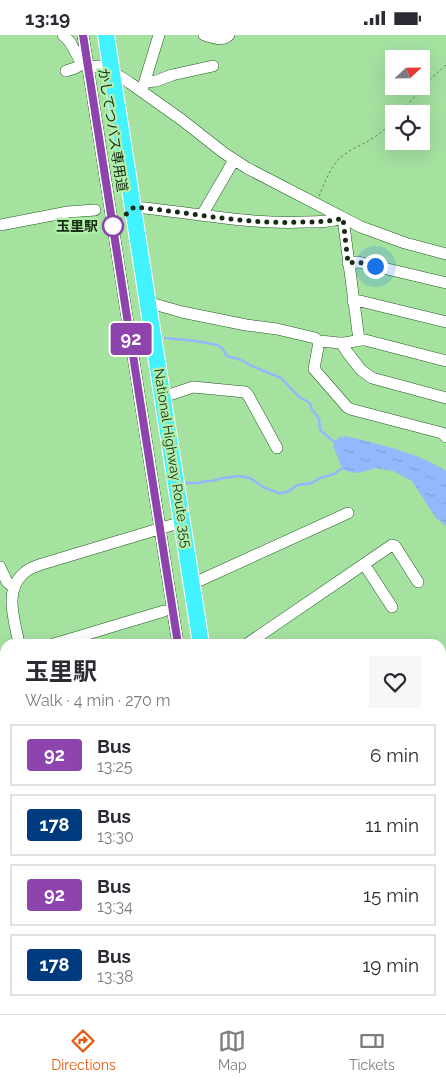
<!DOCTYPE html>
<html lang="en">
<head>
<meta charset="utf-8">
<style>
	body { margin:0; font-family:Raleway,"Noto Sans JP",sans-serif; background:#f7f7f7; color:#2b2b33; height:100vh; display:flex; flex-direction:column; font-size:19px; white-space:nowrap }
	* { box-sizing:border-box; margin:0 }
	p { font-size:16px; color:#7c7c81 }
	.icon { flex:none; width:28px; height:28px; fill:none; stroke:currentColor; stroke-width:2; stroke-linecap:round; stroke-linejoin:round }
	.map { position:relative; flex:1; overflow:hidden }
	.details { position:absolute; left:0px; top:604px; width:446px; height:376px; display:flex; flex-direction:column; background:#fff; border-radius:15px 15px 0 0; box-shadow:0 5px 20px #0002 }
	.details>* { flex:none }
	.badge { padding:0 10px; border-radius:4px; font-size:18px; line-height:32px }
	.needle { width:32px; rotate:68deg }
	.tools { position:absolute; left:385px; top:15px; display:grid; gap:10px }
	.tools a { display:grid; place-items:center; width:45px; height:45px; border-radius:0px; background:#fff; box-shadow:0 5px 20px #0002; font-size:25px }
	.you { position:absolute; width:25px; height:25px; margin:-12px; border:4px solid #fff; border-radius:50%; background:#1a73e8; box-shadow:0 0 0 8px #1a73e833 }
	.map>.badge { position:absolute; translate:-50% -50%; box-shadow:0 0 0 2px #fff }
	.round { display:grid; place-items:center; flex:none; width:52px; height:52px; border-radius:0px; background:#f7f7f7 }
	.overview { display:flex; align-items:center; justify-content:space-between; height:85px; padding:0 25px }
	h1 { font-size:24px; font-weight:700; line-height:38px }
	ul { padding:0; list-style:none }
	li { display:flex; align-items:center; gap:15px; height:62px; margin:0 10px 8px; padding:0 15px; border:2px solid #e1e1e2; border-radius:0px }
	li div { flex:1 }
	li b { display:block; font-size:19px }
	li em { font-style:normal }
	li .badge { min-width:55px; font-weight:700; text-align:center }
	.status { display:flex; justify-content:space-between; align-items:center; height:35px; padding:0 25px; background:#fff; direction:ltr }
	.status svg { height:14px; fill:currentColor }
	.tab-bar { display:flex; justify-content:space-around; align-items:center; height:70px; border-top:1px solid #e1e1e2; background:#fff; font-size:14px; color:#7c7c81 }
	.tab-bar a { display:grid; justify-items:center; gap:2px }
	.tab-bar .active { color:#ea580c }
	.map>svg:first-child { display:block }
</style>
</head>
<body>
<div class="status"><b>13:19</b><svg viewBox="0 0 49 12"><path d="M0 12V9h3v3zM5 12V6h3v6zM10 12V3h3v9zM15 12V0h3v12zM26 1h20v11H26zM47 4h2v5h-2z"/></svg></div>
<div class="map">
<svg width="446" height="979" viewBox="0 0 446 979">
	<defs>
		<pattern id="water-ripples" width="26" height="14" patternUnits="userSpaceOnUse" patternTransform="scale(1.25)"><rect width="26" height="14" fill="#94b8fb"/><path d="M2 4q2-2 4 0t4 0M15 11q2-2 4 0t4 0" fill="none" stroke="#7f9ed6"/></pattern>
	</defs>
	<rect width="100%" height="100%" fill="#a5e2a0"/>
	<path fill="#d4bd92" d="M 446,772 L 446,942 L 441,944 L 441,774 Z"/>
	<path fill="url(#water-ripples)" d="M 346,401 C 380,410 417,417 446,436 L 446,491 L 436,483 L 412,446 L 393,436 L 376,433 L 358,438 L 346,436 L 342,433 L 333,411 L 338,403 Z"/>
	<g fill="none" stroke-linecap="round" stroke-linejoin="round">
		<path stroke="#94b8fb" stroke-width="2.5" d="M 165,303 L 196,306 L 217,310 L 222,313 L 227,321 L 241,325 L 252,331 L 281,343 L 299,362 L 310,368 L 312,375 L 319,383 L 320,395 L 333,406 L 338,408
			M 185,448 L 199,448 L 206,446 L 212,446 L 223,443 L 239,441 L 250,443 L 265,453 L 279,458 L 283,458 L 289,456 L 297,450 L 312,448 L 320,443 L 334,439 L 344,432"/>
		<defs>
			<path id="minor" d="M 63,0 L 70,7 L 82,29 L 88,32 L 111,30
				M 83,0 L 178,609
				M 204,0 C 212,2 223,7 229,0
				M 66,36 L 75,33 L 82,29
				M 112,39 L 119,41 L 130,48 L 182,85 L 224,118 L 247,133 L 361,192 L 405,208 L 446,219
				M 145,47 L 156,46 L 172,40 L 213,31
				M 143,52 L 159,0
				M 134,172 C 191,177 248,190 305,187 C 318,187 330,187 343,183 L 359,305
				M 202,180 L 234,125
				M 0,190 L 68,177 L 95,175
				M 348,228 L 358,227 L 446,248
				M 353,266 L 360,266 L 446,287
				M 149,269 L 154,269 L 182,277 L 246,290 L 277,294 L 315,303 L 319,307 C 326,305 332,308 340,308 C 348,309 356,304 365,305 L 446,326
				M 319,307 L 314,334 L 347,372 L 350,374 L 442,398 L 446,402
				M 342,309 L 347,317 L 361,335 L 372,343 L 446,363
				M 163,362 L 193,352 L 245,357 L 248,360 L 277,413
				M 364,529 L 392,572
				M 0,532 L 7,547 L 14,552
				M 192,549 L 348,478
				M 19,609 C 15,586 3,556 24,538 C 29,533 36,531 42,529 L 182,487
				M 54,609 L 164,576
				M 247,609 L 392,510 L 395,511 L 418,547
				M 0,657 L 5,649
				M 0,709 L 5,710
				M 441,762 L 446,760
				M 0,884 L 5,883
				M 71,975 L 71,979
				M 235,975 L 235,979
				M 432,975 L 443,979
				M 383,979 L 388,975"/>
			<path id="highway" d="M 106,0 L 201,609
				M 258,975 L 259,979"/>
		</defs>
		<use href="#minor" stroke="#225a1f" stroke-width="12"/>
		<use href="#highway" stroke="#fff" stroke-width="18"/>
		<path stroke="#5d885a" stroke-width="1" stroke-dasharray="2.5 2.5" stroke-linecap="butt" d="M 400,79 L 424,50 L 446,30
			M 319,161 C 324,149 329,136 337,126 C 347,115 361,111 373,103 C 381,98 388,92 394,85"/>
		<use href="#minor" stroke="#fff" stroke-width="11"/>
		<use href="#highway" stroke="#43f2ff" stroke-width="16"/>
	</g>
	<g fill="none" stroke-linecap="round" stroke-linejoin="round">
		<defs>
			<path id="line" d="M 83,0 L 178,609"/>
		</defs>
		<use href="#line" stroke="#fff" stroke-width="11"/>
		<use href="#line" stroke="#8e44ad" stroke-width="8"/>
		<path stroke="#152d13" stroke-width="5" stroke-dasharray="0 9" d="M 113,191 L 134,172 C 190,177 245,190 301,187 C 316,187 329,187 343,183 L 348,228 L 358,227 L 375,231"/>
	</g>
	<circle fill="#fff" stroke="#8e44ad" stroke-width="2.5" cx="113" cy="191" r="10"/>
	<g text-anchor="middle" stroke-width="4.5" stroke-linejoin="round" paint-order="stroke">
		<g font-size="14" fill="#152d13" stroke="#b2efad">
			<text transform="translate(113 95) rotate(81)" y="5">かしてつバス専用道</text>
			<text transform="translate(173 423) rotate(81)" y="5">National Highway Route 355</text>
		</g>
		<g font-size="14" font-weight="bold" fill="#152d13" stroke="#b2efad" text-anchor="end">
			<text x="98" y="196">玉里駅</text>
		</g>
	</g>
</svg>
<div class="tools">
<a><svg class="needle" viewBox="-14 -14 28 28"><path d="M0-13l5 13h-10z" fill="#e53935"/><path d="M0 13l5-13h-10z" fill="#7c7c81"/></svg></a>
<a><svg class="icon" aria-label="locate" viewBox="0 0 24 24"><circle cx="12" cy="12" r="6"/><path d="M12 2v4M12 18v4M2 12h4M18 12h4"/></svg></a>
</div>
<div class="you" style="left:375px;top:231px"></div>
<b class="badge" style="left:131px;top:304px;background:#8e44ad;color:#fff">92</b>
<section class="details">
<div class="overview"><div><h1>玉里駅</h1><p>Walk · 4 min · 270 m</p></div><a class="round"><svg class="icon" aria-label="heart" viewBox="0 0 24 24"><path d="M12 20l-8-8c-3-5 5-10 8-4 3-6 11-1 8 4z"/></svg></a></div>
<ul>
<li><span class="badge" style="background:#8e44ad;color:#fff">92</span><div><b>Bus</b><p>13:25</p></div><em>6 min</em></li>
<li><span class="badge" style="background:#003b80;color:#fff">178</span><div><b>Bus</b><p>13:30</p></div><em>11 min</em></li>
<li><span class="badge" style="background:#8e44ad;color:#fff">92</span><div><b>Bus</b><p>13:34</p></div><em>15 min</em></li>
<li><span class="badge" style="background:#003b80;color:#fff">178</span><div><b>Bus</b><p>13:38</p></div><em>19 min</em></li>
</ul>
</section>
</div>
<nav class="tab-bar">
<a class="active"><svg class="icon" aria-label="directions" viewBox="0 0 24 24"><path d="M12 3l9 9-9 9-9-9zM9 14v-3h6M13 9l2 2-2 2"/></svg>Directions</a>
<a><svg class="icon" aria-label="map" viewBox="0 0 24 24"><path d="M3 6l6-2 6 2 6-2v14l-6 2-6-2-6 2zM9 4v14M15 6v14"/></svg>Map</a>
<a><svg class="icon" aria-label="tickets" viewBox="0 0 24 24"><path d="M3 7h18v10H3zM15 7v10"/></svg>Tickets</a>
</nav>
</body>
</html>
